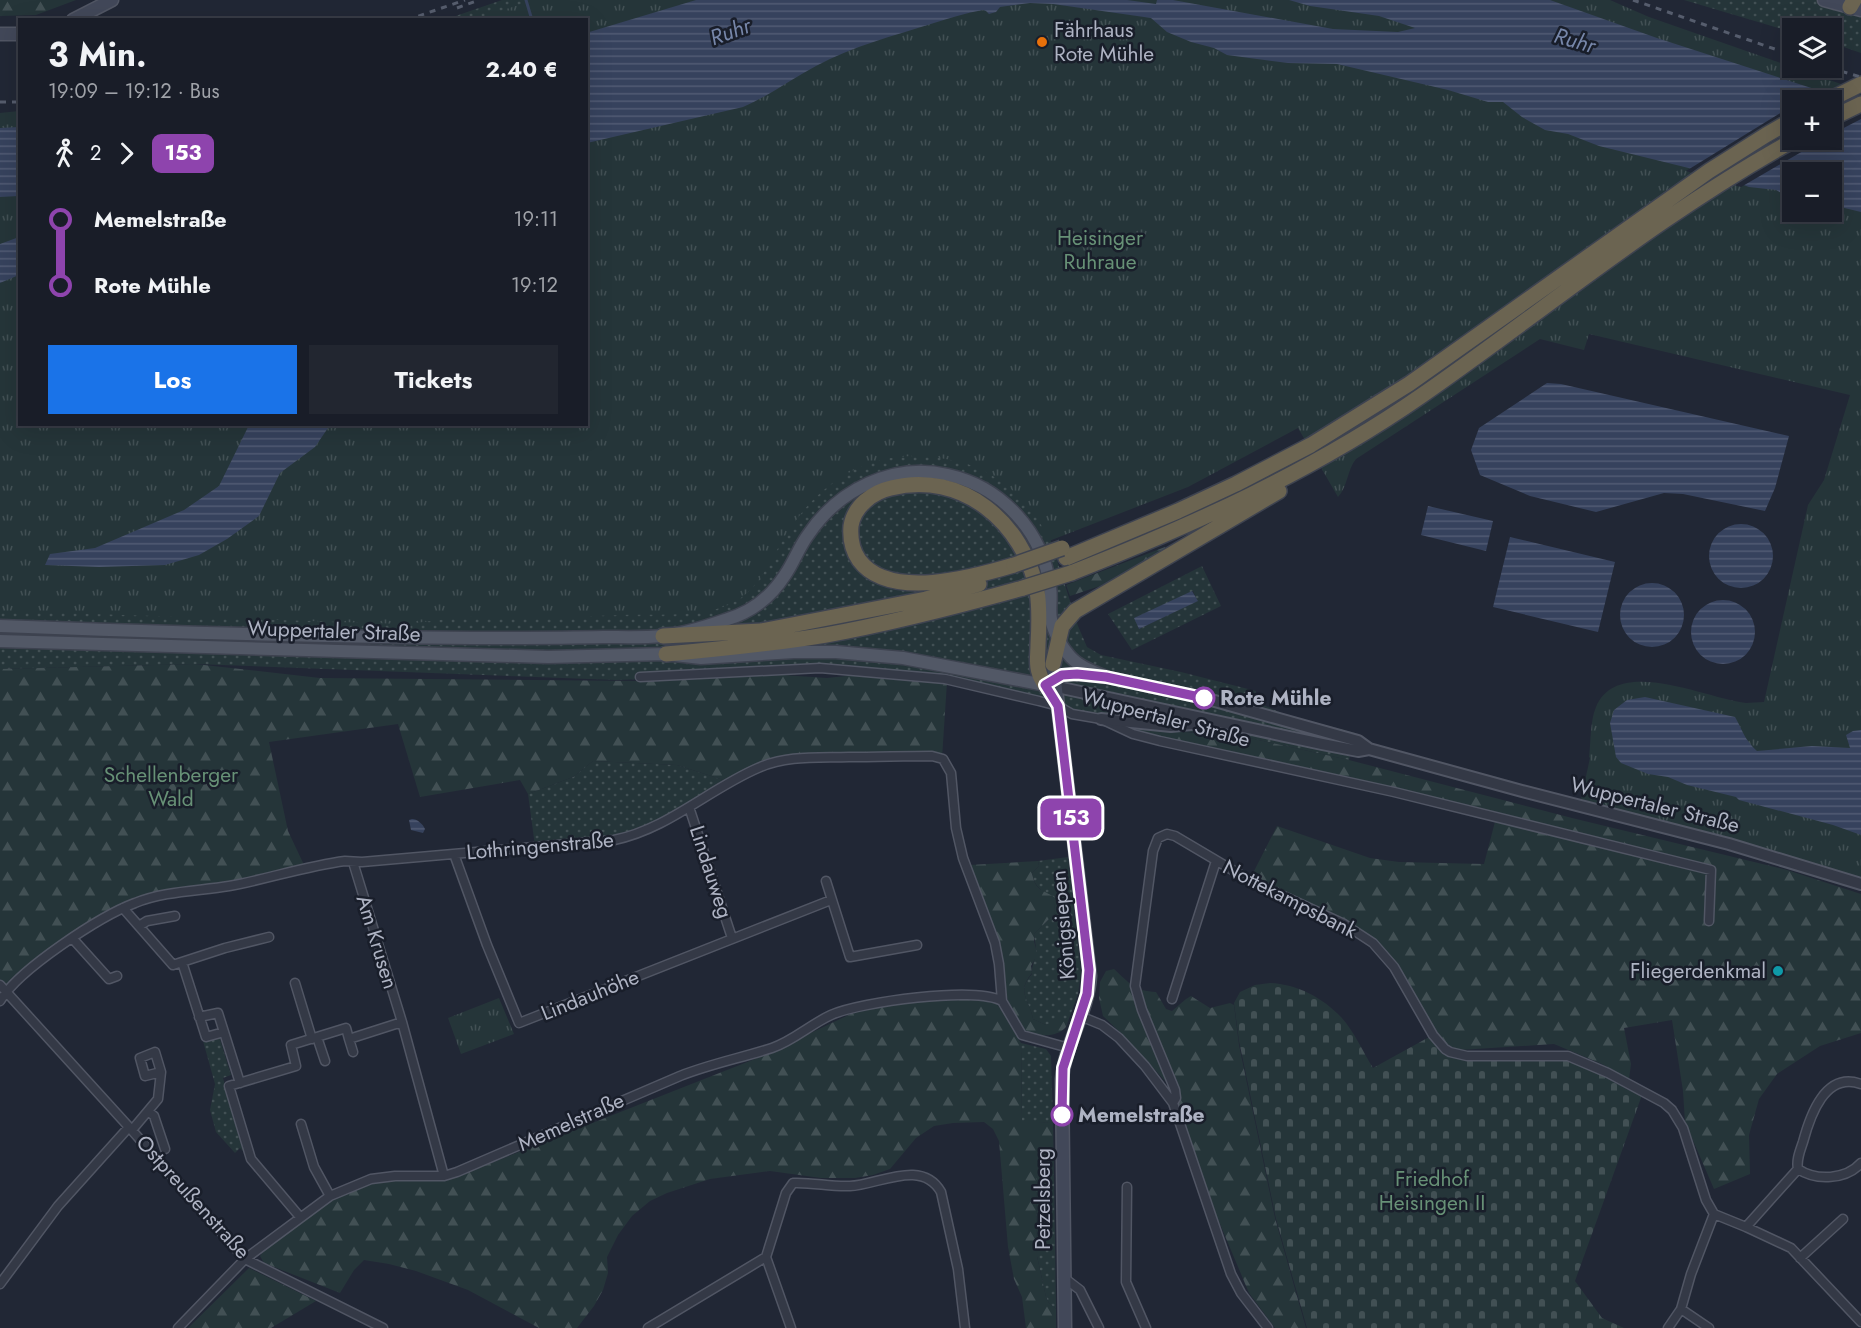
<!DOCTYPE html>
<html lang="de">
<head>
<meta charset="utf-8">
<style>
	body { margin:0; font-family:Jost,sans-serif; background:#222630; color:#f1f3f6; height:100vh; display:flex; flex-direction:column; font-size:22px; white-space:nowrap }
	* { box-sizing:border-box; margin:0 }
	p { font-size:20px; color:#9fa2a8 }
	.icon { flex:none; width:33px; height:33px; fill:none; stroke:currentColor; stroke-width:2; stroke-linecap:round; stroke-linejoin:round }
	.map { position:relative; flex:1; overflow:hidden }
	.details { position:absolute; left:18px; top:18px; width:570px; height:408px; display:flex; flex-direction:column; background:#191d28; border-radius:0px; box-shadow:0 6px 24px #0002,0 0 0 2px #373b45 }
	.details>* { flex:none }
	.badge { padding:0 12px; border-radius:9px; font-size:21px; line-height:39px }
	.tools { position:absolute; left:1782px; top:18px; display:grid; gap:12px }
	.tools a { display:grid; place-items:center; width:60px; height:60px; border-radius:0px; background:#191d28; box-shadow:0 6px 24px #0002,0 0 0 2px #373b45; font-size:30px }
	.map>.badge { position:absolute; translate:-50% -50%; box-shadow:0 0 0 3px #fff }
	.legs { display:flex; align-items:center; gap:9px; height:66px; padding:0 30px; font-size:20px }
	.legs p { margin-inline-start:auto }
	.summary { display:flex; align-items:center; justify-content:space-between; height:102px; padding:0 30px }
	h1 { font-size:33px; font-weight:700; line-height:45px }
	.button { display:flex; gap:12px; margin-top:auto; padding:12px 30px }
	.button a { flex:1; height:69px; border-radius:0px; background:#1a73e8; color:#fff; font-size:24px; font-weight:700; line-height:69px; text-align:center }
	.button a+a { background:#222630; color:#f1f3f6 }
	ul { padding:0 30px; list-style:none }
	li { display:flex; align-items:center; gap:21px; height:66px; font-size:22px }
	li i { display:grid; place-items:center; width:9px; height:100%; margin:0 8px; background:currentColor }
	li i::after { content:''; width:15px; height:15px; margin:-8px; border:4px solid; border-radius:50%; background:#191d28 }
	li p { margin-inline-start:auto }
	li:first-child i { background:linear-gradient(#0000 50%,currentColor 0) }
	li:last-child i { background:linear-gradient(currentColor 50%,#0000 0) }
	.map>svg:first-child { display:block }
</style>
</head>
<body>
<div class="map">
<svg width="1861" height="1328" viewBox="0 0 1861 1328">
	<defs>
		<pattern id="grass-dots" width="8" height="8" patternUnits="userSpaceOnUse" patternTransform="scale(1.5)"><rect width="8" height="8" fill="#253539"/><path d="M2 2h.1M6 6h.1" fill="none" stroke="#425054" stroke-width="1.8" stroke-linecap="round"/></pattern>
		<pattern id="forest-firs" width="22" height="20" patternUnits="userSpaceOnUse" patternTransform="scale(1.5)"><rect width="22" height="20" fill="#253539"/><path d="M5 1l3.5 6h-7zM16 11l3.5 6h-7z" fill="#425054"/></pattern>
		<pattern id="cemetery-stones" width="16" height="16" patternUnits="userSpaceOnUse" patternTransform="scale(1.5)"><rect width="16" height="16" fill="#253539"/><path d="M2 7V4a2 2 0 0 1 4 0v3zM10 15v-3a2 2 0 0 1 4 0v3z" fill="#425054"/></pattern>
		<pattern id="park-tufts" width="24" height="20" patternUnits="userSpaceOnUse" patternTransform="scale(1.5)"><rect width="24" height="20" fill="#253539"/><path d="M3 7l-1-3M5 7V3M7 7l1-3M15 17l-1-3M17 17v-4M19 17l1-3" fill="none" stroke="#425054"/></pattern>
		<pattern id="water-rules" width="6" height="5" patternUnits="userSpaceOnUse" patternTransform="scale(1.5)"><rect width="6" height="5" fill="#36425d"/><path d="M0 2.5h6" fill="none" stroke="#515b73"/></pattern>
	</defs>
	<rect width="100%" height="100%" fill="#212735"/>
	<path fill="url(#grass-dots)" fill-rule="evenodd" d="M 502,0 L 696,0 L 586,20 L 444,20 Z
		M 1684,0 L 1861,0 L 1861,53 L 1832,43 L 1832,28 L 1792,28 L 1792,32 Z
		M 904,452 L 970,462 L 1000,477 L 1026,500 L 1050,538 L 1078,626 L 1087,647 L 1101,655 L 1181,672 L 1256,691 L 1254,701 L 1284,714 L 1355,733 L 1349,760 L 1254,739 L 1173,730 L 1072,714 L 1040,700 L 867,668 L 802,674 L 616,680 L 195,664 L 0,669 L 0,609 L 812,495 L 857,465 Z
		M 1202,566 L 1221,606 L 1132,650 L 1108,614 ZM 1193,591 L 1197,601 L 1139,629 L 1135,618 Z
		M 593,761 L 677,765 L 730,782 L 645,828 L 626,834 L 535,846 L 528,794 L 573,777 Z
		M 1068,857 L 1081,972 L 1078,994 L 1066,1027 L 1065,1022 L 1046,1025 L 1033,1019 C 1029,999 1016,992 1032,974 C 1031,964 1037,958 1036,949 C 1036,944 1034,939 1034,934 L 1055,913 C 1056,888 1036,898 1032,873 L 1039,866 L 1038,861 Z
		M 219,1036 L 231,1075 L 223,1078 L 245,1153 L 240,1148 L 235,1153 L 216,1132 L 210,1110 L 215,1084 L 203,1041 Z
		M 1021,1043 L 1046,1049 L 1051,1056 L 1053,1122 L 1022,1124 Z
		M 1054,1174 L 1056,1309 L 1049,1303 L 1046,1297 L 1037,1256 L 1036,1176 Z"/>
	<path fill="url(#forest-firs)" d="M 0,0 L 76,0 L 36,15 L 0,16 Z
		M 1165,547 L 1166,551 L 1100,586 L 1070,596 L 1066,585 Z
		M 195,664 L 320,678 L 635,681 L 783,675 L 827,678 L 865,674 L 947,682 L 942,758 L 787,757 L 730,782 L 677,765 L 593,761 L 573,777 L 528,794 L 520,780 L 420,797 L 398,724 L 269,742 L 288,831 L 305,867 L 138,900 L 87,928 L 0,997 L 0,669 Z
		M 1126,726 L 1254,739 L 1349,760 L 1572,818 L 1787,870 L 1861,894 L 1861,1033 L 1820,1046 L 1777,1074 L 1759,1099 L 1749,1135 L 1750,1174 L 1714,1189 L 1685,1122 L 1683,1091 L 1672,1020 L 1624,1028 L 1631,1064 L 1629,1079 L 1602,1064 L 1554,1044 L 1460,1050 L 1444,1044 L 1377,942 L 1251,877 L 1277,826 L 1370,858 L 1399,862 L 1484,864 L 1497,814 L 1367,786 L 1168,747 Z
		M 1038,861 L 1039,866 L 1032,873 C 1035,890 1041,889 1054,897 L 1055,913 L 1034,934 L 1034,941 L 1036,949 L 1036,957 L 1031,966 L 1032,973 C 1016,992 1029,999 1033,1019 L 1046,1025 L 1059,1020 L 1065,1022 L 1066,1027 C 1060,1034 1050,1036 1041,1035 C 1000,1034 1006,966 998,939 C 990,914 979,890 970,865 Z
		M 1114,969 C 1129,983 1135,991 1156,992 L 1166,1009 L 1172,1011 L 1186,999 L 1191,996 L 1210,1008 L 1230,1003 L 1234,1005 L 1239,1045 L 1275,1218 L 1306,1328 L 1275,1328 L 1249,1293 L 1215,1212 L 1180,1114 L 1166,1082 L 1127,1039 L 1103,1016 L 1099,998 L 1100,982 L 1106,971 Z
		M 975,997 L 995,1002 L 1000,1008 L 1021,1043 L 1022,1123 L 1053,1122 L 1054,1174 L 1036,1176 L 1037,1256 L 1046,1297 L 1049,1303 L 1056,1309 L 1056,1328 L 1026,1328 L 1022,1297 L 1014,1279 L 1008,1247 L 999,1141 L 993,1129 L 984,1122 L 953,1123 L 934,1126 L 916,1138 L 890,1169 L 873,1175 L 855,1178 L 821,1178 L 770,1171 L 710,1179 L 667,1193 L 650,1201 L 632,1216 L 618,1235 L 607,1257 L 608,1273 L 603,1290 L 594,1306 L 577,1328 L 539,1328 L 468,1290 L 416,1271 L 389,1264 L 364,1260 L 354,1270 L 340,1293 L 264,1263 L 260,1256 L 265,1249 L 332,1199 L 358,1186 L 384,1180 L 458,1176 L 760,1057 L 857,1011 L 906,1003 Z
		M 249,1268 L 316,1301 L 271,1328 L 188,1328 Z"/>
	<path fill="url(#cemetery-stones)" d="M 1270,983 C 1297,984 1323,998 1341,1017 C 1354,1031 1363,1052 1373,1068 L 1431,1036 L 1443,1051 L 1578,1061 L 1626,1089 L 1642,1095 L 1575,1281 L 1602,1318 L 1624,1328 L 1307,1328 L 1276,1219 L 1239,1041 L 1234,1003 L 1240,992 L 1255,985 Z"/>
	<path fill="url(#park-tufts)" fill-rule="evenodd" d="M 533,0 L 1610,0 L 1649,17 L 1861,91 L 1861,880 L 1786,855 L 1581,799 L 1590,758 L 1589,757 C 1591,742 1590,721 1596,707 C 1618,655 1707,699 1746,703 C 1751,703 1758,702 1764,702 L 1808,505 L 1824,480 L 1850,395 L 1589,334 L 1584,350 L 1540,339 L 1356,459 C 1347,470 1348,486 1338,497 L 1298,428 L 1188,487 L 1049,541 C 1034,504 999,472 960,462 C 884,442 824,472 784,538 C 767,566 756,596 723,607 C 694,617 654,614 623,615 C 589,616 554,619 519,618 C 501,618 483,616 465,617 C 445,619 426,622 406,624 L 0,611 L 0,113 L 19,111 L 20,424 L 586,424 L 586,20 L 477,19 ZM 1792,100 L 1832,100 L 1832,140 L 1792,140 ZM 1792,172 L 1832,172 L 1832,212 L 1792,212 Z
		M 499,998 L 514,1034 L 461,1054 L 448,1018 Z"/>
	<path fill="url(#water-rules)" fill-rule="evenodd" d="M 696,0 L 1127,0 L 1156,4 L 1157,0 L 1173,0 L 1333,29 L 1398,32 L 1415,28 L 1379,16 L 1310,6 L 1289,0 L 1550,0 L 1657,38 L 1861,104 L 1861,212 L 1832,205 L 1832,172 L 1792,172 L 1792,199 L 1776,190 L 1749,187 L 1713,174 L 1599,146 L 1568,134 L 1545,130 L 1522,117 L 1503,102 L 1488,102 L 1448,90 L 1337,64 L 1288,63 L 1227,55 L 1214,48 L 1191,42 L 1167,32 L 1151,18 L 1053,4 L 1030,3 L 1000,7 L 996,12 L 989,14 L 986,11 L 983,10 C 966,13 950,18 934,23 C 893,36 853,46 816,66 C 791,79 769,96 743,107 L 587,143 L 586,33 ZM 1792,100 L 1832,100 L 1832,140 L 1792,140 Z
		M 19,127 L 19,196 L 0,197 L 0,128 Z
		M 19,237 L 19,275 L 0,283 L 0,244 Z
		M 1547,383 L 1561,384 L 1789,436 L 1775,488 L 1765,511 L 1683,494 L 1664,493 L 1596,512 L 1530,496 L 1480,475 L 1471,450 L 1479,428 Z
		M 249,425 L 330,425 L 315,447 L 280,473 L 259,516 L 227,539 L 199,555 L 165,565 L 99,567 L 45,565 L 50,554 L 95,548 L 184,510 L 219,486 Z
		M 1428,506 L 1493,521 L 1486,551 L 1421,535 Z
		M1709 556a32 32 0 1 1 64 0a32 32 0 1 1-64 0Z
		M 1510,537 L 1615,562 L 1598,632 L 1493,607 Z
		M1620 615a32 32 0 1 1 64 0a32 32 0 1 1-64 0Z
		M 1192,591 L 1198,601 L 1139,629 L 1134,618 Z
		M1691 632a32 32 0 1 1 64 0a32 32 0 1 1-64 0Z
		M 1645,697 L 1735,717 C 1743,731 1744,739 1757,751 L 1812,746 L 1850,748 L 1846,735 L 1853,731 L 1861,730 L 1861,835 L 1833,825 L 1739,800 L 1736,797 L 1687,785 L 1668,777 L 1648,774 L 1621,763 L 1616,757 L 1610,723 L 1614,710 L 1627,700 Z
		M 412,819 C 417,819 423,824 425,829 L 423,833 L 411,830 L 409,820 Z"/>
	<path fill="#212735" d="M 1824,89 L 1861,101 L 1861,119 L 1832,134 L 1832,100 L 1803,100 Z
		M 1792,106 L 1792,140 L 1822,140 L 1741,187 L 1686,171 Z"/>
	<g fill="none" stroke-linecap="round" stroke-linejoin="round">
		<path stroke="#36425d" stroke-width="3" d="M 526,0 L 532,20"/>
		<defs>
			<path id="minor" d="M 640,677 L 820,668 L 945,679 L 1039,701 L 1058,706 L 1072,714 L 1101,719 L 1133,734 L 1160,741 L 1394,792 L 1711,870 L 1709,921
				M 689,807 L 732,938
				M 454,854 L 487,945 L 519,1023 L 831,900
				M 353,862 L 402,1022 L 444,1176
				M 826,881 L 850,957 L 917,945
				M 123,908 L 173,965 L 182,962 L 206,1037 L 224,1032 L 240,1083
				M 139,926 L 147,921 L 175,916
				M 73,939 L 109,979 L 117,976
				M 182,962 L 225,948 L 269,937
				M 295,983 L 312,1039
				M 0,985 L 129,1127 L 245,1259 L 383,1328
				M 1172,999 L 1216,861
				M 0,1001 C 18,970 100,916 135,903 C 164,891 199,891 229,886 C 268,879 306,866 345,861 L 362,862 L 614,840 C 668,829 709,789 758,768 C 787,755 818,758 849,757 C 877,757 904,756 932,756 L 943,759 L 951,773 L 956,828 L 963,858 L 995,943 L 999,964 L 1002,1001
				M 1080,1016 L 1102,1025 L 1119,1038 L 1145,1066 L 1173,1103 L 1231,1274 L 1241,1293 L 1268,1328
				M 199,1017 L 218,1013 L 224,1032
				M 317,1037 L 325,1061
				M 349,1039 L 353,1052
				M 1173,1103 L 1176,1098 L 1175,1090 L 1142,1010 L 1135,986 L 1153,851 L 1158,838 L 1167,834 L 1175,836 L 1251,881 L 1344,924 L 1373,943 L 1394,967 L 1433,1035 L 1445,1049 L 1450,1052 L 1467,1056 L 1568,1056 L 1608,1073 L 1664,1103 L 1672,1110 L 1683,1128 L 1706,1200 L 1714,1214 L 1746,1227 L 1791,1248 L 1861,1322
				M 148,1111 L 154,1116 L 165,1149
				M 301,1124 L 314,1167 L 330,1196
				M 132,1130 L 158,1099 L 161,1072 L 155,1052 L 140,1058 L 145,1076 L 161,1072
				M 1798,1169 C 1816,1181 1846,1180 1861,1163
				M 1127,1187 L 1126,1282 L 1146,1328
				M 300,1217 L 251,1159 L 229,1086 L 296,1066 L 291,1045 L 346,1028 L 349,1039 L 402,1022
				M 1746,1227 L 1798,1169 C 1796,1160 1800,1151 1803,1142 C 1810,1116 1825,1071 1861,1084
				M 766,1257 L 791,1328
				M 1800,1258 L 1843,1219
				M 1063,1277 L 1080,1290 L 1099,1328
				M 0,1284 L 58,1206 L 129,1127
				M 1681,1309 L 1709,1328
				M 178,1328 L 245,1259 L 330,1196 L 371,1179 L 395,1176 L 444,1176 L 457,1172 L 680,1076 C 710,1064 741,1058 772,1048 C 793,1041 811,1024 831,1015 C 860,1002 975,986 1002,1001 L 1022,1035 L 1069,1048
				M 648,1328 L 766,1257 L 786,1193 L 793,1183 C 812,1182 831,1187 850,1186 C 878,1185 922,1158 941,1192 L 958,1269 L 965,1328
				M 1668,1328 L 1681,1309 L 1691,1274 L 1714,1214"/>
			<path id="tertiary" d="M 1048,683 L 1062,675 L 1070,674 L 1106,677 L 1204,698 L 1358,741 L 1369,749 L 1522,791 L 1729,844 L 1861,884
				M 1048,685 L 1322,744 L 1358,751 L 1369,749
				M 1101,719 L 1171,726 L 1211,722"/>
			<path id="secondary" d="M 1824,0 L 1861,10
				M 73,20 L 112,0
				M 0,34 L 20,34
				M 1053,664 L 1090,976 C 1088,1012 1065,1043 1062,1079 L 1065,1328"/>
			<path id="primary" d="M 0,626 C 158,632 316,637 473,638 C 517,638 560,638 603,637 C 622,637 642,638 662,636 C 682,634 705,627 725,620 C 750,613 771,597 785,575 C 794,562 799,547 808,535 C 838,490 893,462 948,475 C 1002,487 1043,532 1050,587 C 1052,598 1049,609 1051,619 C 1053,630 1061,646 1068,654 C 1077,666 1092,671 1106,677
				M 0,641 L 548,657 L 666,654 L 701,658 L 794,652 L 836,652 L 903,658 L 1045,685"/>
			<path id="motorway" d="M 1850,7 L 1854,0
				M 1829,100 L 1861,84
				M 1832,118 L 1861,104
				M 1066,558 L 1178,511 L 1236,484 L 1311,445 L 1409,384 L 1709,171 L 1766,135 L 1792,120
				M 1014,565 C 974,577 889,601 859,560 C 852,550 850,538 851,526 C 854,506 873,492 891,488 C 962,470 1024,523 1037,591 C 1040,609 1039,627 1038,645 C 1038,654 1036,664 1039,672 C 1040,677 1043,681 1045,685
				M 1071,573 C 1193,525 1313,471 1421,396 C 1545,310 1661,213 1794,140
				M 663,636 L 761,631 L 926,599 L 979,584
				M 666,654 C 720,649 773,644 826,635 C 893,623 958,606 1023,588
				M 1053,664 L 1062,626 L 1075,611 L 1279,491"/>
		</defs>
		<use href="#minor" stroke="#515664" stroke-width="11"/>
		<use href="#tertiary" stroke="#515664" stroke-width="14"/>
		<use href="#secondary" stroke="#515664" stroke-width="15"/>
		<use href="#primary" stroke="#3d424f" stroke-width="15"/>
		<use href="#motorway" stroke="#3e4350" stroke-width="18"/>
		<use href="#minor" stroke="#343946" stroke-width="8"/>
		<use href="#tertiary" stroke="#343946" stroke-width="10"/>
		<use href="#secondary" stroke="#424859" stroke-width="12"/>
		<use href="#primary" stroke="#525866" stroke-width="12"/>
		<use href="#motorway" stroke="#6b6451" stroke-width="15"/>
		<path stroke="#565d6d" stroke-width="3" stroke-dasharray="6 6" stroke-linecap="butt" d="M 1633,0 L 1792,55
			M 457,8 L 479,0
			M 407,20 L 465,0
			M 1830,68 L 1861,77
			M 0,102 L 20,102"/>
		<defs>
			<path id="motorway-bridge" d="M 1014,565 L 1062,548
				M 1023,588 L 1071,573"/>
		</defs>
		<use href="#motorway-bridge" stroke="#3e4350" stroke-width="18" stroke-linecap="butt"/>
		<use href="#motorway-bridge" stroke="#6b6451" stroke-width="15"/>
	</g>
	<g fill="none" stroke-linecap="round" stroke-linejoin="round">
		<defs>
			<path id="line-1" d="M 1062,1115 L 1063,1068 L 1087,994 L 1089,970 L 1058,706 L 1045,685 L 1062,675 L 1077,674 L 1106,677 L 1204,698"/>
		</defs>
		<use href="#line-1" stroke="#fff" stroke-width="14"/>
		<use href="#line-1" stroke="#8e44ad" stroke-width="9"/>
	</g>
	<circle fill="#e8710a" stroke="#191e2a" stroke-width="2" cx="1042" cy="42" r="6"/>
	<g fill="#fff" stroke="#8e44ad" stroke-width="3">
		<circle cx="1204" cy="698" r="10"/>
		<circle cx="1062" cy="1115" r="10"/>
	</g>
	<circle fill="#0f9aa8" stroke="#191e2a" stroke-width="2" cx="1778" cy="971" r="6"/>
	<g text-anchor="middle" stroke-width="5" stroke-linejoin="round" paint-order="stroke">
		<g font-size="21" fill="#aeb3c3" stroke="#191e2a" text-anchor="start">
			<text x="1054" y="37">Fährhaus<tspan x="1054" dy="24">Rote Mühle</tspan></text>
			<text x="1766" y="978" text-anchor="end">Fliegerdenkmal</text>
		</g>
		<g font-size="21" fill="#679176" stroke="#191e2a">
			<text x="1100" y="245">Heisinger<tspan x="1100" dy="24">Ruhraue</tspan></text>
			<text x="171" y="782">Schellenberger<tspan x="171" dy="24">Wald</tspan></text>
			<text x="1432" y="1186">Friedhof<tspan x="1432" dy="24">Heisingen II</tspan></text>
		</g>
		<g font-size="21" fill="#aeb3c3" stroke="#191e2a">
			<text transform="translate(334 631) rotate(2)" y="7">Wuppertaler Straße</text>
			<text transform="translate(1166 718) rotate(15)" y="7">Wuppertaler Straße</text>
			<text transform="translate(1655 805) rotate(14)" y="7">Wuppertaler Straße</text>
			<text transform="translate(540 846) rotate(-5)" y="7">Lothringenstraße</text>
			<text transform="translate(711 872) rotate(72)" y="7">Lindauweg</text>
			<text transform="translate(1290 899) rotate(27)" y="7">Nottekampsbank</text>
			<text transform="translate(1063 925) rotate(-95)" y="7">Königsiepen</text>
			<text transform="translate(377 942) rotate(73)" y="7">Am Krusen</text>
			<text transform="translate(590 995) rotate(-22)" y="7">Lindauhöhe</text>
			<text transform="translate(571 1122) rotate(-24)" y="7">Memelstraße</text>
			<text transform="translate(193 1197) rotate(48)" y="7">Ostpreußenstraße</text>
			<text transform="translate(1043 1199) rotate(-90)" y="7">Petzelsberg</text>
		</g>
		<g font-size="21" font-weight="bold" fill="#aeb3c3" stroke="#191e2a" text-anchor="start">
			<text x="1220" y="705">Rote Mühle</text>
			<text x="1078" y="1122">Memelstraße</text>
		</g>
		<g font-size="22" font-style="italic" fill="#7787aa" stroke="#191e2a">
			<text transform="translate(730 31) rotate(-20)" y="8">Ruhr</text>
			<text transform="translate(1575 40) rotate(16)" y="8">Ruhr</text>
		</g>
	</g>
</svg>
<div class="tools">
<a><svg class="icon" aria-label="layers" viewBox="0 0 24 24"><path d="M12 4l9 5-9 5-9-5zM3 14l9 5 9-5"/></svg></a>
<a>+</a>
<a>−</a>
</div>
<b class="badge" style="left:1071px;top:818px;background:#8e44ad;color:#fff">153</b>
<section class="details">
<div class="summary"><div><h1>3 Min.</h1><p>19:09 – 19:12 · Bus</p></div><b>2.40 €</b></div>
<div class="legs"><svg class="icon" aria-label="walk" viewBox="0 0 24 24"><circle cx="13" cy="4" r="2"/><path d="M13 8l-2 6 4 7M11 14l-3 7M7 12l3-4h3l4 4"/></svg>2<svg class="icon" aria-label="forward" viewBox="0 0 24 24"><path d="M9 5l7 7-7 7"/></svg><b class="badge" style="background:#8e44ad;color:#fff">153</b></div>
<ul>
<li><i style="color:#8e44ad"></i><b>Memelstraße</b><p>19:11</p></li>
<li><i style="color:#8e44ad"></i><b>Rote Mühle</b><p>19:12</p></li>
</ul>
<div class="button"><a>Los</a><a>Tickets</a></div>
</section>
</div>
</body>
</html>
